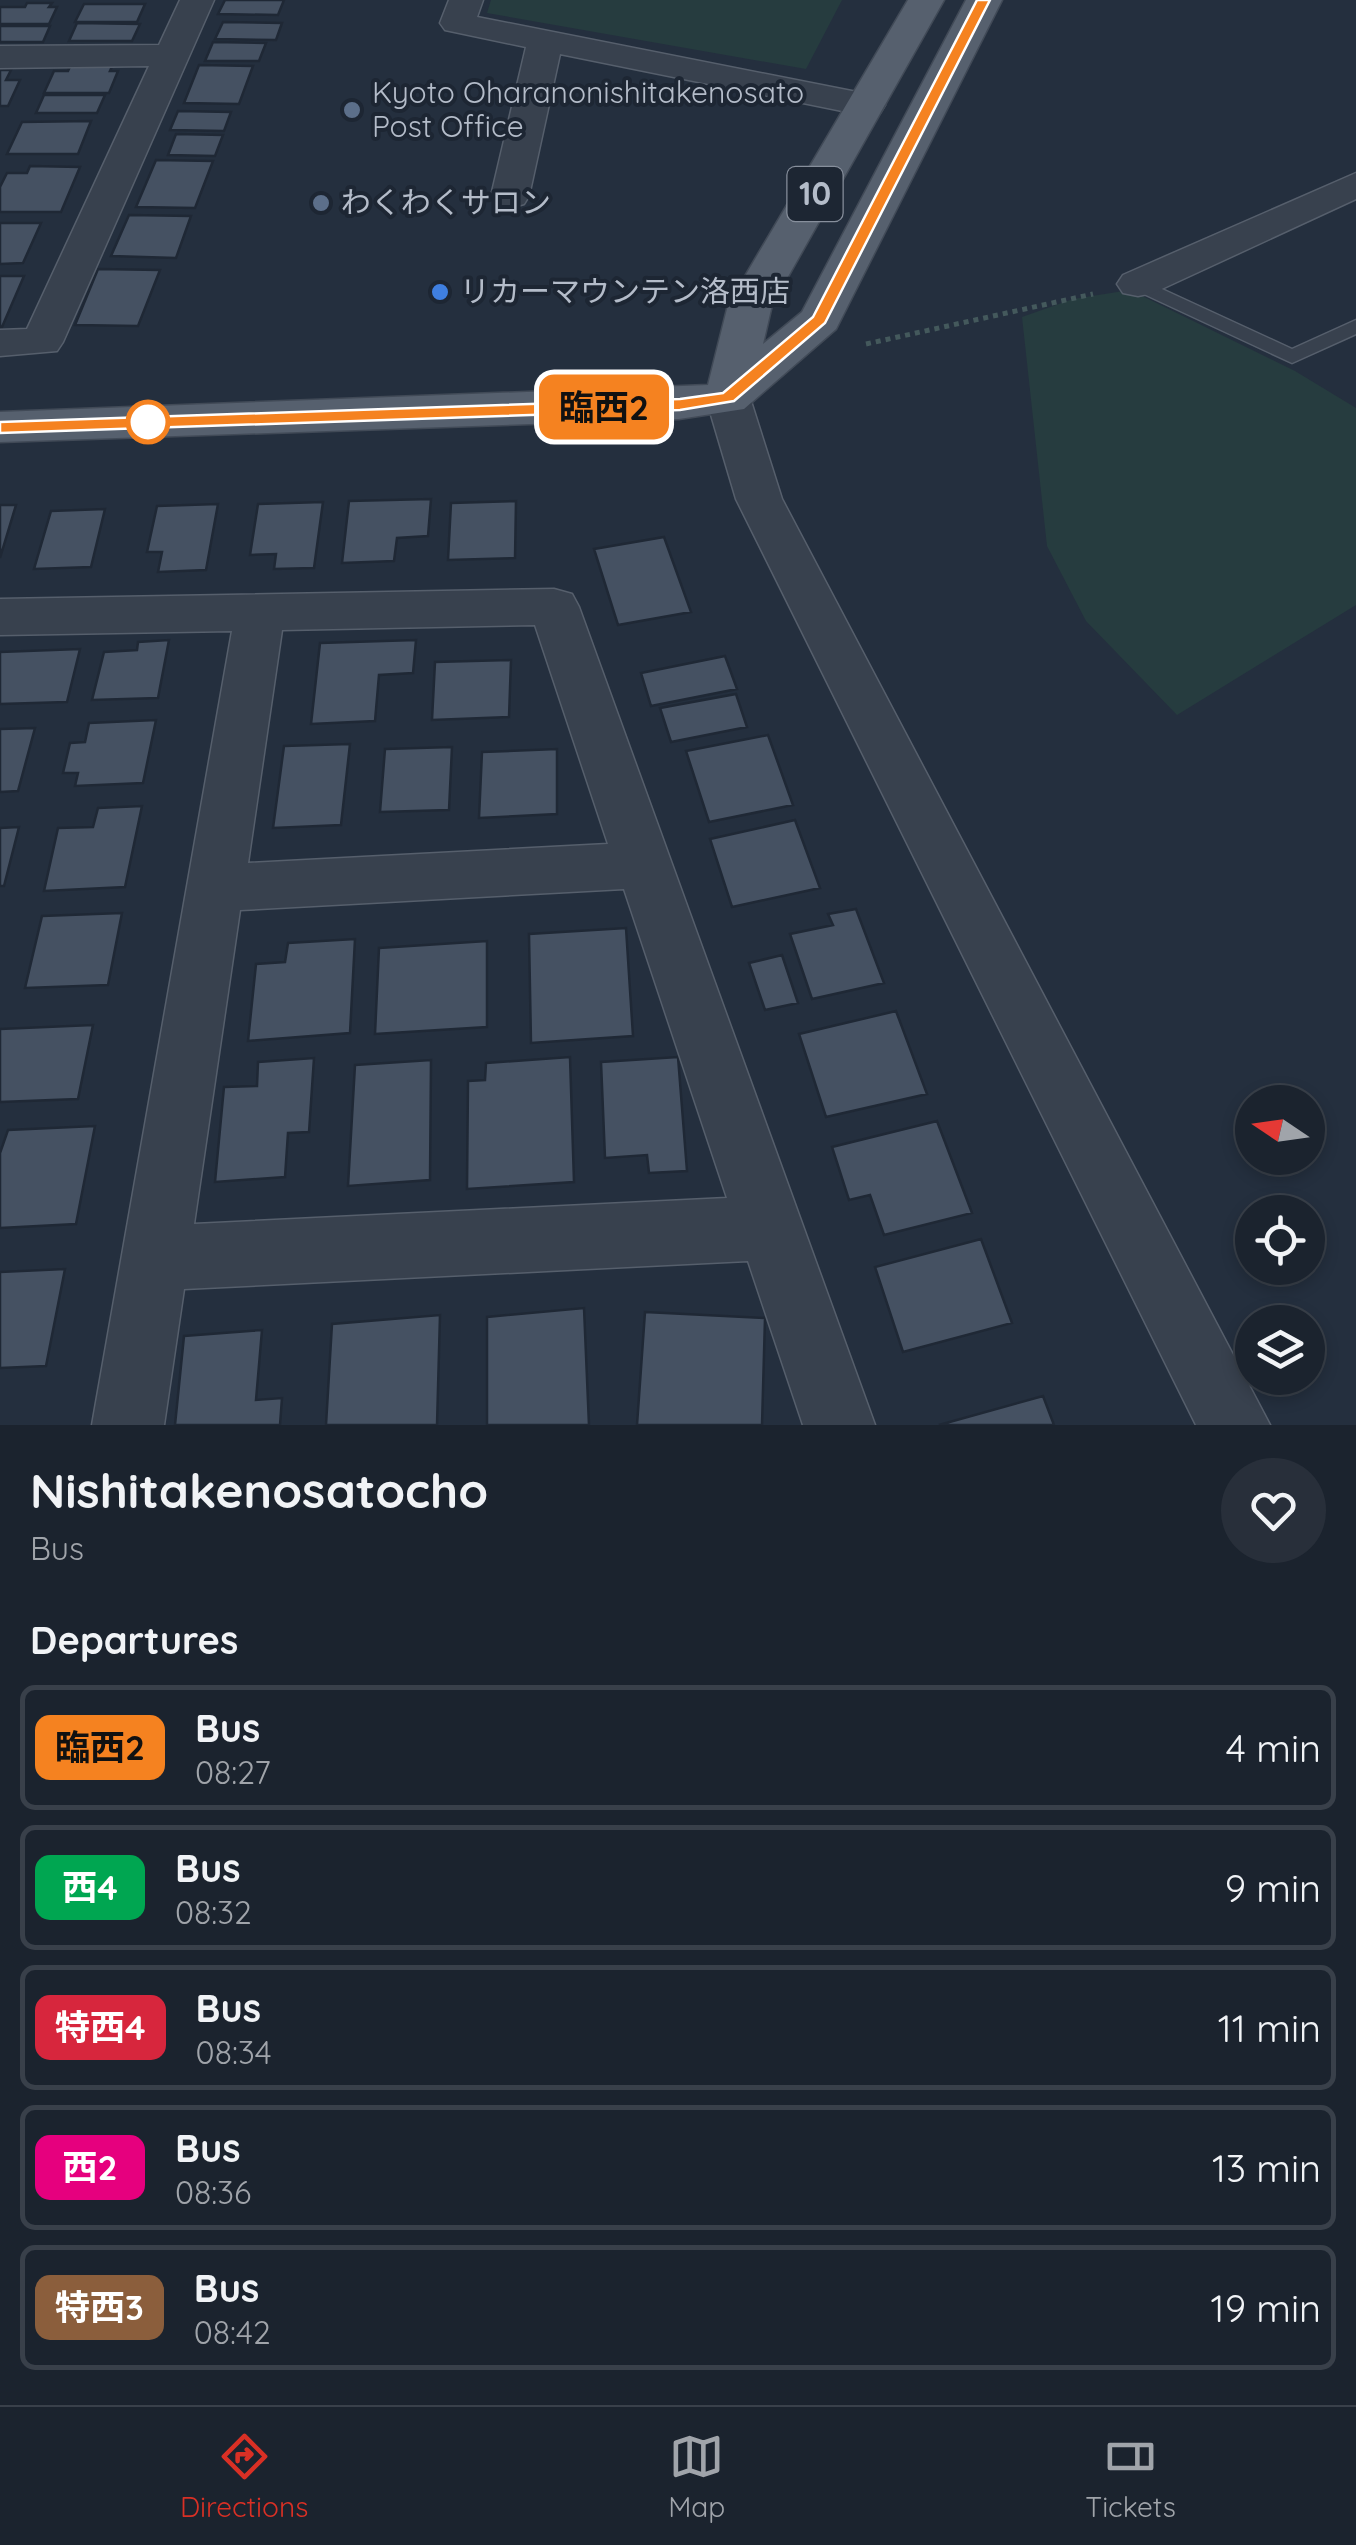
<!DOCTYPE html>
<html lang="en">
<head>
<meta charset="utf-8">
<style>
	body { margin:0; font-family:Quicksand,"Noto Sans JP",sans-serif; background:#282f3a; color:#f1f3f6; height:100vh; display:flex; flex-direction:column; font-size:38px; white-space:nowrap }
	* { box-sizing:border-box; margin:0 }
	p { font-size:32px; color:#a0a4aa }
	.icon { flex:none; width:55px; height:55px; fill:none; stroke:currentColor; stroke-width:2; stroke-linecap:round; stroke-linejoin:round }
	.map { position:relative; height:1425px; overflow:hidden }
	.side { display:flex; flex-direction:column; background:#1b232e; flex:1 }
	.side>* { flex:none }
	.badge { padding:0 20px; border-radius:15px; font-size:35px; line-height:65px }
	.needle { width:65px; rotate:283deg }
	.buttons { position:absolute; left:1235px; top:1085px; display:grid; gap:20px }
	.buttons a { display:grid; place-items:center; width:90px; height:90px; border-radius:50%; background:#1b232e; box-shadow:0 5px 15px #0003,0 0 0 2px #39404a; font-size:50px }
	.map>.badge { position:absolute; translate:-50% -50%; box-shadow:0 0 0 5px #fff }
	h2 { padding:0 30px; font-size:38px; line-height:90px }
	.round { display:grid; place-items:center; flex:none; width:105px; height:105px; border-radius:52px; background:#282f3a }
	.summary { display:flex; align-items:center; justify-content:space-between; height:170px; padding:0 30px }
	h1 { font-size:48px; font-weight:800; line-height:75px }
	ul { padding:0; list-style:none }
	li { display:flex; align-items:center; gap:30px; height:125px; margin:0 20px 15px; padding:0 10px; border:5px solid #39404a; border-radius:15px }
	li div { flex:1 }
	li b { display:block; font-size:38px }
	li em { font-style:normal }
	li .badge { min-width:110px; font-weight:700; text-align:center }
	.dock { display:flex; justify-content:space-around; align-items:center; height:140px; border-top:2px solid #39404a; background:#1b232e; font-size:28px; color:#a0a4aa }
	.dock a { display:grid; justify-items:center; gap:5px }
	.dock .selected { color:#d93025 }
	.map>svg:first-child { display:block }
</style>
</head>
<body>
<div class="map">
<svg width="1356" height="1425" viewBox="0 0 1356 1425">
	<rect width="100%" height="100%" fill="#242f3e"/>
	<path fill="#263c3f" d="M 491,0 L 842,0 L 806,69 L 487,13 Z
		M 1130,290 L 1295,371 L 1356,408 L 1356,605 L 1177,715 L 1086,621 L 1047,546 L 1022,317 L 1073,299 Z"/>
	<path fill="#455162" stroke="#1f2835" stroke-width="2.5" d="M 225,0 L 284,0 L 278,15 L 218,14 Z
		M 27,3 L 52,3 L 49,7 L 57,7 L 49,24 L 0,24 L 0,7 L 25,7 Z
		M 84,4 L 145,4 L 137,22 L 75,22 Z
		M 223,22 L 282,23 L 276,40 L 215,39 Z
		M 77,23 L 140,24 L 132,41 L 69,41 Z
		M 0,26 L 50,26 L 43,42 L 0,42 Z
		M 213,42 L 266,43 L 259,61 L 205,61 Z
		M 72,62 L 114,62 L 110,71 L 118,71 L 109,93 L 44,93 L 54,71 L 68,71 Z
		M 199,65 L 253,66 L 239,104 L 184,103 Z
		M 0,70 L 11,70 L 6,80 L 20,80 L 8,106 L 0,106 Z
		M 44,95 L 105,95 L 97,113 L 36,113 Z
		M 178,111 L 231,112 L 224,131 L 170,130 Z
		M 91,121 L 78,154 L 7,154 L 22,122 Z
		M 176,134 L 223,135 L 215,156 L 168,155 Z
		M 156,160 L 213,161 L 195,208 L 136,207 Z
		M 30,166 L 80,167 L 61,212 L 0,212 L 0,187 L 7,173 L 27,173 Z
		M 129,215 L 191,216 L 176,258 L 111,256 Z
		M 0,223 L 41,223 L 23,263 L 0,264 Z
		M 98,269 L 160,270 L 138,326 L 75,325 Z
		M 0,276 L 24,276 L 2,327 L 0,327 Z
		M 431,499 L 428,536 L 397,538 L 394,561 L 342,563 L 349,501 Z
		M 516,501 L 515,558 L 448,560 L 451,503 Z
		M 323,502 L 314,568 L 274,569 L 276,554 L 250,555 L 258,504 Z
		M 218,504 L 206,570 L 158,572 L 162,552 L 147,552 L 157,506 Z
		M 0,505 L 16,505 L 0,558 Z
		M 105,509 L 91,567 L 34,569 L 51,511 Z
		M 664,537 L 691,612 L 618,625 L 594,549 Z
		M 169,640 L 158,698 L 92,700 L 104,652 L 137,650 L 138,642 Z
		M 416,640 L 413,673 L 379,675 L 375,721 L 311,724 L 320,643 Z
		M 80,649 L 67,702 L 0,704 L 0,652 Z
		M 725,656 L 737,689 L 651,706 L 641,673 Z
		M 511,660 L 509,717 L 432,720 L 435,662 Z
		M 736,694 L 747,727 L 671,742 L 660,708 Z
		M 156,720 L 143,783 L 75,786 L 78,773 L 63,773 L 70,743 L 85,742 L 89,723 Z
		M 35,728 L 18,791 L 0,792 L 0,729 Z
		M 768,735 L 793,805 L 709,822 L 686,751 Z
		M 350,744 L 341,825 L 273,828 L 284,746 Z
		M 452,747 L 449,810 L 380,812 L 385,749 Z
		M 557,749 L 557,814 L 479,818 L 482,752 Z
		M 142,806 L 125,887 L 44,891 L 58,828 L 93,827 L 98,808 Z
		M 795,820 L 820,888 L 732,907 L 710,839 Z
		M 19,827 L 4,886 L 0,886 L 0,828 Z
		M 856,909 L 884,983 L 812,999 L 790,934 L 833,925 L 828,914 Z
		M 122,913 L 108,985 L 25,988 L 42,916 Z
		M 626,928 L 633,1036 L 531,1043 L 529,934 Z
		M 355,939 L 350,1033 L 248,1041 L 256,964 L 285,962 L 288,943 Z
		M 487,941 L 487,1027 L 375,1034 L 379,948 Z
		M 782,955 L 798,1003 L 765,1010 L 749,963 Z
		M 896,1011 L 927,1094 L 826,1117 L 799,1034 Z
		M 93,1025 L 78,1099 L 0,1102 L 0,1029 Z
		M 570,1057 L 574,1182 L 467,1189 L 468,1081 L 485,1080 L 486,1063 Z
		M 678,1057 L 687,1171 L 649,1173 L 647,1155 L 605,1158 L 601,1062 Z
		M 314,1058 L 309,1132 L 288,1133 L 285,1177 L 215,1182 L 224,1087 L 257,1086 L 258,1062 Z
		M 431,1060 L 430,1180 L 348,1186 L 355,1065 Z
		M 937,1121 L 972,1213 L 884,1235 L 870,1195 L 849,1200 L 832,1147 Z
		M 95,1126 L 76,1224 L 0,1228 L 0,1153 L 8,1130 Z
		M 981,1239 L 1012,1323 L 903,1352 L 875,1267 Z
		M 65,1269 L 46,1366 L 0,1368 L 0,1272 Z
		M 584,1308 L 589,1425 L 487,1425 L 487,1317 Z
		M 645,1312 L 765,1318 L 762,1425 L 637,1425 Z
		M 440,1315 L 437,1425 L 326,1425 L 332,1324 Z
		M 262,1330 L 256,1400 L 282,1398 L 280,1425 L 175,1425 L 184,1336 Z
		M 1043,1396 L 1054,1425 L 939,1425 Z"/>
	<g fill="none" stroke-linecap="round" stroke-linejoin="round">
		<defs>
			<path id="service" d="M 1138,278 L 1292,349 L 1356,320 L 1356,334 L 1292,363 L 1131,288 L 1128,284 Z"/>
			<path id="minor" d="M 180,0 L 214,0 L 63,342 L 57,351 L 0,356 L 0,330 L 27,329 L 149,66 L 0,68 L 0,46 L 159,45 Z
				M 449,0 L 483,0 L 477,17 L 867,94 L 880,97 L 885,105 L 880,113 L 867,116 L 560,54 L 529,196 L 524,204 L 510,208 L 496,204 L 491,196 L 526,47 L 445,30 L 440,23 Z
				M 1356,173 L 1356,199 L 1153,293 L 1138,296 L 1123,293 L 1117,284 L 1123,275 Z
				M 728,384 L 744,388 L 750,398 L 782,499 L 1270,1425 L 1196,1425 L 736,499 L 706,398 L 712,388 Z
				M 554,589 L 572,594 L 579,607 L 875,1425 L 803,1425 L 748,1261 L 184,1289 L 164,1425 L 92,1425 L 232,631 L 0,635 L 0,599 ZM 535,625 L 608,844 L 248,863 L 282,630 ZM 624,889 L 727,1198 L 194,1224 L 240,910 Z"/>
			<path id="primary" d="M 908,0 L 944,0 L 772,305 L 763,344 L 802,312 L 966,0 L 1002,0 L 836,329 L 744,409 L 679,419 L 0,442 L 0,412 L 708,385 L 728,305 Z"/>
		</defs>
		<use href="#service" stroke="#565f6c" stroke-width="3"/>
		<use href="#minor" stroke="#565f6c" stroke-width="3"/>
		<use href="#primary" stroke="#414a57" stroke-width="3"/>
		<path stroke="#44595c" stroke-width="5" stroke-dasharray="5 5" stroke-linecap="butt" d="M 866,344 L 1093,294"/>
		<use href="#service" fill="#38414e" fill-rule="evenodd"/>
		<use href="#minor" fill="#38414e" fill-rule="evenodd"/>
		<use href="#primary" fill="#56606e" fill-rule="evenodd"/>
	</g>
	<path fill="#f58220" stroke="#fff" stroke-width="2.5" d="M 977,0 L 990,0 L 825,323 L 734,401 L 680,410 L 0,433 L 0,422 L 680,399 L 723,393 L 813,317 Z"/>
	<g fill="#5c6f8a" stroke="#1d2633" stroke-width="4">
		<circle cx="352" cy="110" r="10"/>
		<circle cx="321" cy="203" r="10"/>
	</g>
	<circle fill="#3f7fe0" stroke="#1d2633" stroke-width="4" cx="440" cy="292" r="10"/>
	<circle fill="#fff" stroke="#f58220" stroke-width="5" cx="148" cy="422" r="20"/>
	<g text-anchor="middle" stroke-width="8" stroke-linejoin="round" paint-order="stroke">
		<g font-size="30" fill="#b4bcc9" stroke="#1d2633" text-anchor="start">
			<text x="372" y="103">Kyoto Oharanonishitakenosato<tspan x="372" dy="34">Post Office</tspan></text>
			<text x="341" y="213">わくわくサロン</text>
			<text x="460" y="302">リカーマウンテン洛西店</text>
		</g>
		<rect fill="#1d2633" stroke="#878f9c" stroke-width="2.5" x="787.5" y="167" width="55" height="54" rx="8"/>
		<g font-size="32" font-weight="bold" fill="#b4bcc9">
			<text x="815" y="205">10</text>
		</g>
	</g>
</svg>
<div class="buttons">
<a><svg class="needle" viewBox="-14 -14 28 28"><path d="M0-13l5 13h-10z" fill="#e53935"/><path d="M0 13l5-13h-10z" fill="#a0a4aa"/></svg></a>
<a><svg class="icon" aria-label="locate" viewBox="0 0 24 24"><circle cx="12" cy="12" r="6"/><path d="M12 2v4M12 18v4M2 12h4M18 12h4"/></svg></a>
<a><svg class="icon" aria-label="layers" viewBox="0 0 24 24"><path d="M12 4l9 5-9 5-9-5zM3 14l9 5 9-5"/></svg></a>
</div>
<b class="badge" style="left:604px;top:407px;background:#f58220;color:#111">臨西2</b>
</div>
<section class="side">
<div class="summary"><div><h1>Nishitakenosatocho</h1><p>Bus</p></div><a class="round"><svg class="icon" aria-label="heart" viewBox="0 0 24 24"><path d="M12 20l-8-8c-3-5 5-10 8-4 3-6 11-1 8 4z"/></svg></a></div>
<h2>Departures</h2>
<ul>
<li><span class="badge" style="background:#f58220;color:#111">臨西2</span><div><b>Bus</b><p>08:27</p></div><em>4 min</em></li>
<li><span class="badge" style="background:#00a651;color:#fff">西4</span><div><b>Bus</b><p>08:32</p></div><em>9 min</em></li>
<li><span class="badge" style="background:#d7263d;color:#fff">特西4</span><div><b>Bus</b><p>08:34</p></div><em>11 min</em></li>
<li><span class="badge" style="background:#e6007e;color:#fff">西2</span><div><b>Bus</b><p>08:36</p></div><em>13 min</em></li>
<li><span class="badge" style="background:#8b5e3c;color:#fff">特西3</span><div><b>Bus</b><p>08:42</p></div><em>19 min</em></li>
</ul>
</section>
<nav class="dock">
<a class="selected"><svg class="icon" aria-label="directions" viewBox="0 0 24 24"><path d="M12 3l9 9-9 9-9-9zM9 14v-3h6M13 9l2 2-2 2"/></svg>Directions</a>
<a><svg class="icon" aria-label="map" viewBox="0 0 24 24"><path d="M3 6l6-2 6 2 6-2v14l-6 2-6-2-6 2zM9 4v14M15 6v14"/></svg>Map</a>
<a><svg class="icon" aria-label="tickets" viewBox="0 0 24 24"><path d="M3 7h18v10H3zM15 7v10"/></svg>Tickets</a>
</nav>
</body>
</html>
